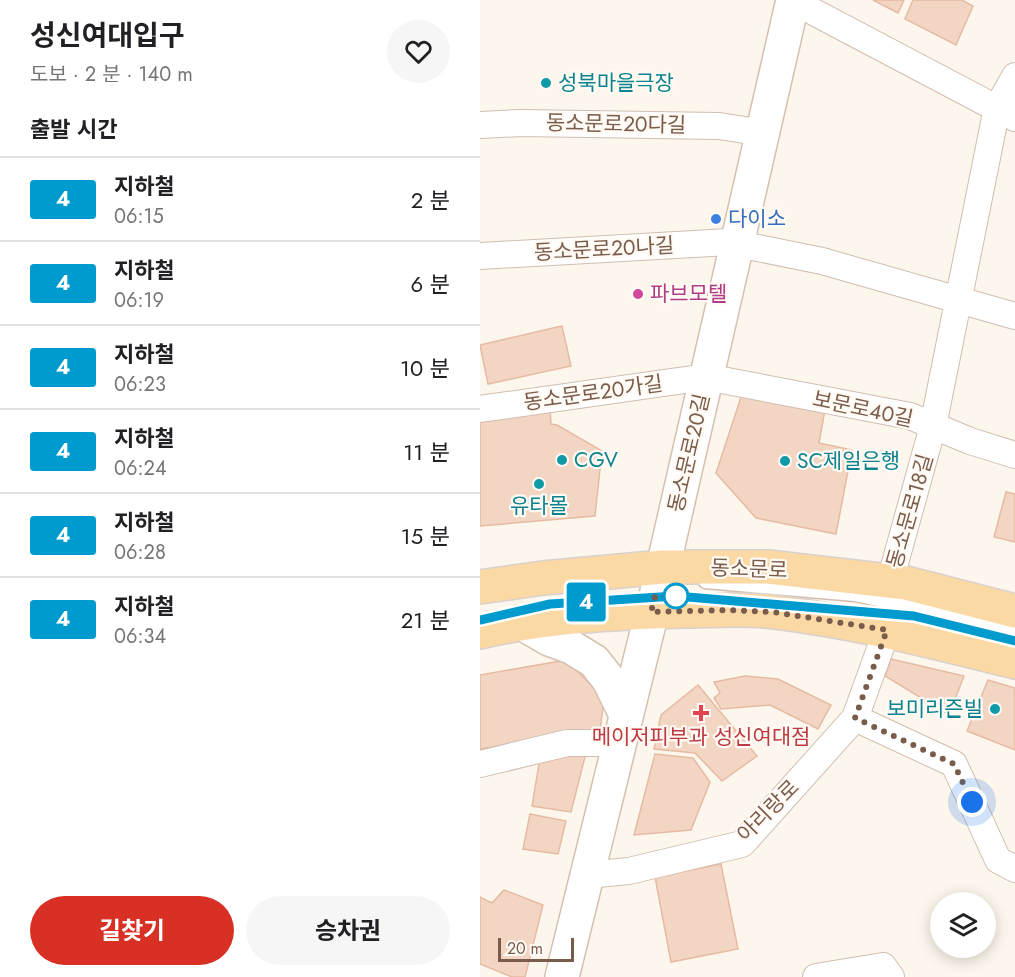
<!DOCTYPE html>
<html lang="ko">
<head>
<meta charset="utf-8">
<style>
	body { margin:0; font-family:Jost,"Noto Sans KR",sans-serif; background:#f6f6f6; color:#202124; height:100vh; display:flex; flex-direction:column; font-size:22px; white-space:nowrap }
	* { box-sizing:border-box; margin:0 }
	p { font-size:20px; color:#757577 }
	.icon { flex:none; width:33px; height:33px; fill:none; stroke:currentColor; stroke-width:2; stroke-linecap:round; stroke-linejoin:round }
	.map { position:relative; flex:1; overflow:hidden }
	.sheet { display:flex; flex-direction:column; background:#fff; width:480px }
	.sheet>* { flex:none }
	.badge { padding:0 12px; border-radius:4px; font-size:21px; line-height:39px }
	.fabs { position:absolute; left:450px; top:892px; display:grid; gap:12px }
	.fabs a { display:grid; place-items:center; width:66px; height:66px; border-radius:50%; background:#fff; box-shadow:0 3px 15px #0003; font-size:30px }
	.scale { position:absolute; left:18px; bottom:15px; width:76px; box-sizing:border-box; padding-left:6px; border:3px solid #7a5c4d; border-top:0; font-size:16px; line-height:21px; white-space:nowrap; color:#7a5c4d; -webkit-text-stroke:4px #fffaf3; paint-order:stroke }
	.you { position:absolute; width:30px; height:30px; margin:-15px; border:4px solid #fff; border-radius:50%; background:#1a73e8; box-shadow:0 0 0 9px #1a73e833 }
	.map>.badge { position:absolute; translate:-50% -50%; box-shadow:0 0 0 3px #fff }
	h2 { padding:0 30px; font-size:22px; line-height:54px }
	.round { display:grid; place-items:center; flex:none; width:63px; height:63px; border-radius:32px; background:#f6f6f6 }
	.headline { display:flex; align-items:center; justify-content:space-between; height:102px; padding:0 30px }
	h1 { font-size:28px; font-weight:700; line-height:45px }
	.cta { display:flex; gap:12px; margin-top:auto; padding:12px 30px }
	.cta a { flex:1; height:69px; border-radius:36px; background:#d93025; color:#fff; font-size:24px; font-weight:700; line-height:69px; text-align:center }
	.cta a+a { background:#f6f6f6; color:#202124 }
	ul { padding:0; list-style:none }
	li { display:flex; align-items:center; gap:18px; height:84px; padding:0 30px; border-top:2px solid #e0e0e0 }
	li div { flex:1 }
	li b { display:block; font-size:22px }
	li em { font-style:normal }
	li .badge { min-width:66px; font-weight:700; text-align:center }
	main { display:flex; flex:1; min-height:0 }
	.map>svg:first-child { display:block }
</style>
</head>
<body>
<main>
<section class="sheet">
<div class="headline"><div><h1>성신여대입구</h1><p>도보 · 2 분 · 140 m</p></div><a class="round"><svg class="icon" aria-label="heart" viewBox="0 0 24 24"><path d="M12 20l-8-8c-3-5 5-10 8-4 3-6 11-1 8 4z"/></svg></a></div>
<h2>출발 시간</h2>
<ul>
<li><span class="badge" style="background:#009bce;color:#fff">4</span><div><b>지하철</b><p>06:15</p></div><em>2 분</em></li>
<li><span class="badge" style="background:#009bce;color:#fff">4</span><div><b>지하철</b><p>06:19</p></div><em>6 분</em></li>
<li><span class="badge" style="background:#009bce;color:#fff">4</span><div><b>지하철</b><p>06:23</p></div><em>10 분</em></li>
<li><span class="badge" style="background:#009bce;color:#fff">4</span><div><b>지하철</b><p>06:24</p></div><em>11 분</em></li>
<li><span class="badge" style="background:#009bce;color:#fff">4</span><div><b>지하철</b><p>06:28</p></div><em>15 분</em></li>
<li><span class="badge" style="background:#009bce;color:#fff">4</span><div><b>지하철</b><p>06:34</p></div><em>21 분</em></li>
</ul>
<div class="cta"><a>길찾기</a><a>승차권</a></div>
</section>
<div class="map">
<svg width="535" height="977" viewBox="0 0 535 977">
	<rect width="100%" height="100%" fill="#fdf6ec"/>
	<path fill="#f3d5c3" stroke="#e6bba3" stroke-width="1.5" d="M 393,0 L 424,0 L 418,13 Z
		M 433,0 L 482,0 L 493,6 L 476,45 L 425,19 Z
		M 82,326 L 91,366 L 8,384 L 0,345 Z
		M 264,388 L 346,404 L 339,443 L 372,450 L 356,534 L 276,518 L 236,473 Z
		M 70,408 L 71,424 L 77,425 L 122,451 L 115,516 L 0,526 L 0,420 Z
		M 526,492 L 535,494 L 535,542 L 514,537 Z
		M 411,659 L 484,676 L 469,715 L 405,676 Z
		M 86,660 L 124,698 L 120,731 L 0,749 L 0,675 Z
		M 265,676 L 298,679 L 351,705 L 338,729 L 290,705 L 241,709 L 234,698 L 240,693 L 234,682 Z
		M 508,680 L 535,688 L 535,750 L 487,731 Z
		M 218,685 L 277,756 L 242,781 L 215,753 L 174,749 L 181,715 Z
		M 106,753 L 91,812 L 52,806 L 60,758 Z
		M 175,754 L 213,758 L 230,782 L 211,830 L 154,835 Z
		M 50,814 L 86,821 L 78,854 L 43,849 Z
		M 241,864 L 258,949 L 191,962 L 175,877 Z
		M 24,890 L 63,905 L 45,977 L 32,977 L 0,964 L 0,897 L 12,903 Z"/>
	<g fill="none" stroke-linecap="round" stroke-linejoin="round">
		<defs>
			<path id="lane" d="M 225,582 L 375,595 L 535,628
				M 444,623 L 535,642"/>
			<path id="street" d="M 313,1 L 535,118
				M 0,125 L 41,123 L 239,126 L 271,131
				M 258,244 L 342,261 L 535,316
				M 0,256 L 249,242
				M 0,409 L 226,377 L 430,416 L 490,441 L 535,455
				M 410,581 L 453,426 L 517,108 L 535,76
				M 407,630 L 375,718 L 474,764 L 518,860 L 535,869
				M 0,764 L 87,743 L 139,743
				M 106,875 L 149,871 L 262,844 L 375,718
				M 336,977 L 403,966 L 411,977"/>
			<path id="secondary" d="M 40,622 L 69,639 L 91,647 L 114,661 L 129,680 L 146,715
				M 82,977 L 183,567 L 313,0"/>
			<path id="primary" d="M 0,587 L 63,578 L 183,567 L 288,567 L 426,583 L 535,611
				M 0,632 C 67,616 135,613 203,611 C 233,611 265,608 294,612 C 376,622 455,642 535,662"/>
		</defs>
		<use href="#lane" stroke="#d1beb0" stroke-width="15"/>
		<use href="#street" stroke="#d1beb0" stroke-width="28"/>
		<use href="#secondary" stroke="#d6c0b0" stroke-width="36"/>
		<use href="#primary" stroke="#dad1cd" stroke-width="36"/>
		<use href="#lane" stroke="#fff" stroke-width="12"/>
		<use href="#street" stroke="#fff" stroke-width="26"/>
		<use href="#secondary" stroke="#fff" stroke-width="33"/>
		<use href="#primary" stroke="#fbd9a5" stroke-width="33"/>
	</g>
	<g fill="none" stroke-linecap="round" stroke-linejoin="round">
		<defs>
			<path id="line" d="M 0,620 L 70,604 L 196,596 L 434,616 L 535,641"/>
		</defs>
		<use href="#line" stroke="#fff" stroke-width="14"/>
		<use href="#line" stroke="#009bce" stroke-width="9"/>
		<path stroke="#7a5c4d" stroke-width="6" stroke-dasharray="0 10.8" d="M 196,596 L 175,597 L 171,612 L 249,610 L 293,612 L 407,630 L 375,718 L 474,764 L 492,802"/>
	</g>
	<g fill="#0f9aa8" stroke="#fffaf3" stroke-width="2">
		<circle cx="66" cy="83" r="6"/>
		<circle cx="82" cy="460" r="6"/>
		<circle cx="305" cy="461" r="6"/>
		<circle cx="59" cy="484" r="6"/>
		<circle cx="515" cy="709" r="6"/>
	</g>
	<circle fill="#3f7fe0" stroke="#fffaf3" stroke-width="2" cx="236" cy="219" r="6"/>
	<circle fill="#d1479c" stroke="#fffaf3" stroke-width="2" cx="158" cy="294" r="6"/>
	<circle fill="#fff" stroke="#009bce" stroke-width="3" cx="196" cy="596" r="12"/>
	<path fill="#e0444e" stroke="#fffaf3" stroke-width="2" d="M218 704h6v6h6v6h-6v6h-6v-6h-6v-6h6z"/>
	<g text-anchor="middle" stroke-width="4.5" stroke-linejoin="round" paint-order="stroke">
		<g font-size="21" fill="#0d838f" stroke="#fffaf3" text-anchor="start">
			<text x="78" y="90">성북마을극장</text>
			<text x="94" y="467">CGV</text>
			<text x="317" y="468">SC제일은행</text>
			<text x="59" y="513" text-anchor="middle">유타몰</text>
			<text x="503" y="716" text-anchor="end">보미리즌빌</text>
		</g>
		<g font-size="21" fill="#7a5c4d" stroke="#fffaf3">
			<text transform="translate(136 124) rotate(1)" y="7">동소문로20다길</text>
			<text transform="translate(124 249) rotate(-3)" y="7">동소문로20나길</text>
			<text transform="translate(113 393) rotate(-8)" y="7">동소문로20가길</text>
			<text transform="translate(383 409) rotate(12)" y="7">보문로40길</text>
			<text transform="translate(209 453) rotate(-77)" y="7">동소문로20길</text>
			<text transform="translate(430 511) rotate(-74)" y="7">동소문로18길</text>
			<text transform="translate(269 569) rotate(2)" y="7">동소문로</text>
			<text transform="translate(288 811) rotate(-45)" y="7">아리랑로</text>
		</g>
		<g font-size="21" fill="#366cbe" stroke="#fffaf3" text-anchor="start">
			<text x="248" y="226">다이소</text>
		</g>
		<g font-size="21" fill="#b23c85" stroke="#fffaf3" text-anchor="start">
			<text x="170" y="301">파브모텔</text>
		</g>
		<g font-size="21" fill="#be3a42" stroke="#fffaf3">
			<text x="221" y="744">메이저피부과 성신여대점</text>
		</g>
	</g>
</svg>
<div class="fabs">
<a><svg class="icon" aria-label="layers" viewBox="0 0 24 24"><path d="M12 4l9 5-9 5-9-5zM3 14l9 5 9-5"/></svg></a>
</div>
<div class="scale">20 m</div>
<div class="you" style="left:492px;top:802px"></div>
<b class="badge" style="left:106px;top:602px;background:#009bce;color:#fff">4</b>
</div>
</main>
</body>
</html>
